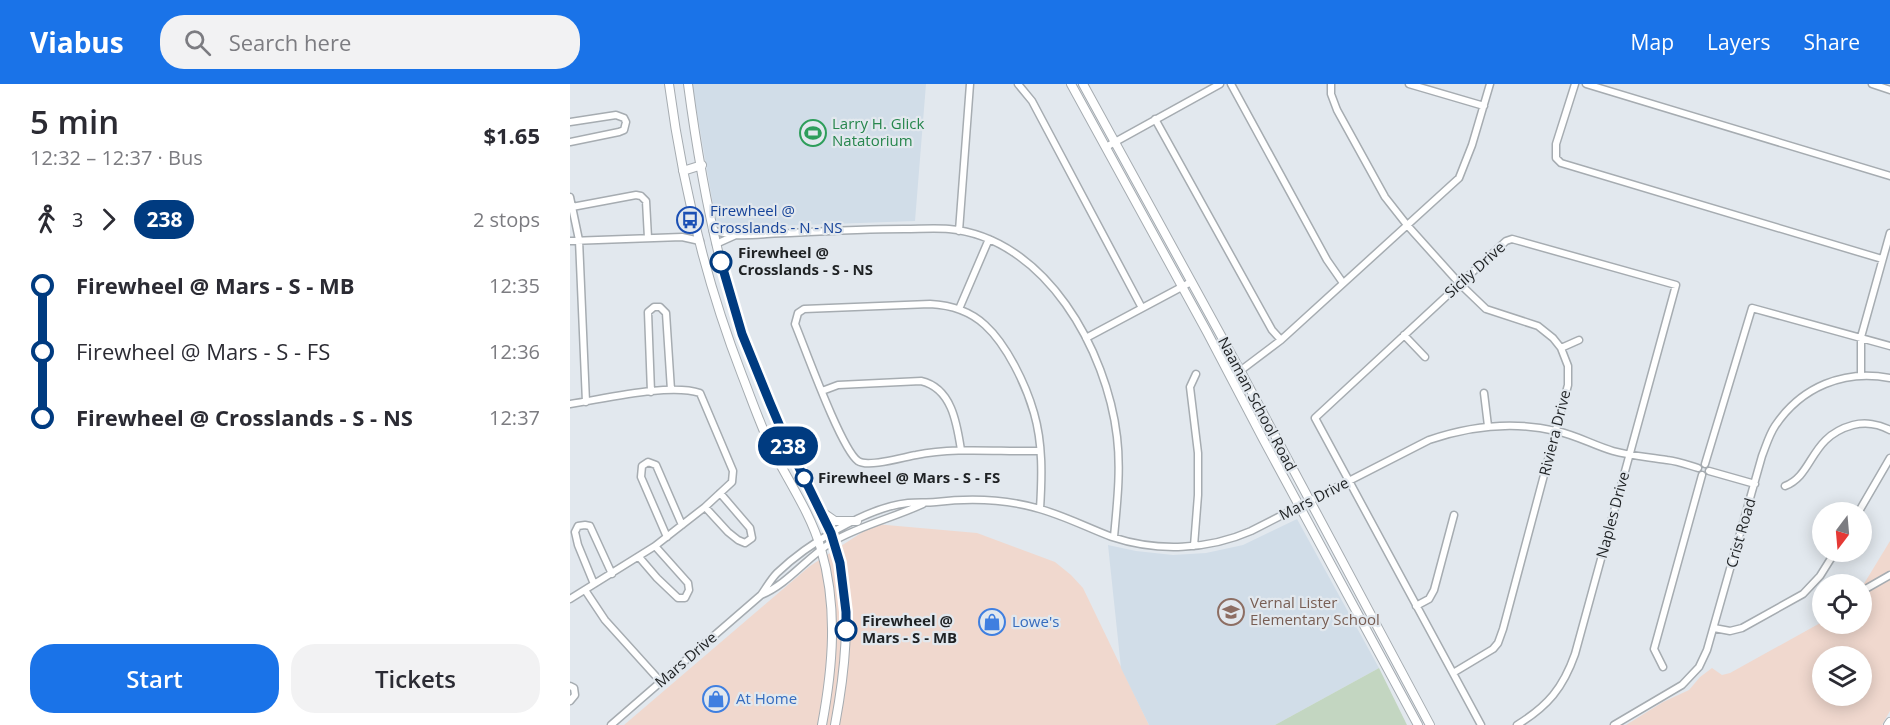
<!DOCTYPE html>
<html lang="en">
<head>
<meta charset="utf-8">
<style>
	body { margin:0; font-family:"Open Sans",sans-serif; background:#f2f2f3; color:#2b2b33; height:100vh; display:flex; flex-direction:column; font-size:22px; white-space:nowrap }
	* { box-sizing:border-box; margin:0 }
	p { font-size:20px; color:#7c7c81 }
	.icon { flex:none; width:33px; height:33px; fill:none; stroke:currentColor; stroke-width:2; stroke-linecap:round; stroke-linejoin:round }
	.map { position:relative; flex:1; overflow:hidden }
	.sheet { display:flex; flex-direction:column; background:#fff; width:570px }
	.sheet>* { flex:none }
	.badge { padding:0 12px; border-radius:20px; font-size:21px; line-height:39px }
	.needle { width:39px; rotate:196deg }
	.controls { position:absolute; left:1242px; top:418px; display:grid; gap:12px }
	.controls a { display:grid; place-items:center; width:60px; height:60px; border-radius:50%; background:#fff; box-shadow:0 3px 15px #0003; font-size:30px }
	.map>.badge { position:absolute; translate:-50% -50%; box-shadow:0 0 0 3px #fff }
	.legs { display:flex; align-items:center; gap:9px; height:66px; padding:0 30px; font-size:20px }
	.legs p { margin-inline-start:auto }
	.overview { display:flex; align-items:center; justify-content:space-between; height:102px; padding:0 30px }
	h1 { font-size:33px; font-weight:600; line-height:45px }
	.primary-button { display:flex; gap:12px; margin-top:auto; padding:12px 30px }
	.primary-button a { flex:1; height:69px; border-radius:24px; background:#1a73e8; color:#fff; font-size:24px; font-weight:600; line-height:69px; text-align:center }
	.primary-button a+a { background:#f2f2f3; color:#2b2b33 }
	ul { padding:0 30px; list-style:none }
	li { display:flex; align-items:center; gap:21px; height:66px; font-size:22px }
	li i { display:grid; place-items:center; width:9px; height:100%; margin:0 8px; background:currentColor }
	li i::after { content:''; width:15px; height:15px; margin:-8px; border:4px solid; border-radius:50%; background:#fff }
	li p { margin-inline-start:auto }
	li:first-child i { background:linear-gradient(#0000 50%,currentColor 0) }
	li:last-child i { background:linear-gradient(currentColor 50%,#0000 0) }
	header { display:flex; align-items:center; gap:36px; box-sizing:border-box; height:84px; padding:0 30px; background:#1a73e8; color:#fff }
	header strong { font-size:28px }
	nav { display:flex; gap:33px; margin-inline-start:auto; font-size:21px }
	.search { width:420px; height:54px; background:#f2f2f3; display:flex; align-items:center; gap:15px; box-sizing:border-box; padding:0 21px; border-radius:24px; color:#7c7c81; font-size:22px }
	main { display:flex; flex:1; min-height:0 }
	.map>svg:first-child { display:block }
</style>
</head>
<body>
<header>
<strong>Viabus</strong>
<div class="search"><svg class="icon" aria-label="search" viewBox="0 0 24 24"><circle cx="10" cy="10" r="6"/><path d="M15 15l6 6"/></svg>Search here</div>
<nav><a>Map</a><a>Layers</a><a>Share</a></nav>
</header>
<main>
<section class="sheet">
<div class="overview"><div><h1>5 min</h1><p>12:32 – 12:37 · Bus</p></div><b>$1.65</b></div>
<div class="legs"><svg class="icon" aria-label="walk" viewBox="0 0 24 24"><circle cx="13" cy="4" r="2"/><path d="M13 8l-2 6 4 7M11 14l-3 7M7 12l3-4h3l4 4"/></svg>3<svg class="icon" aria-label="forward" viewBox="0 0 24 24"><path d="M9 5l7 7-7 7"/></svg><b class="badge" style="background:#003b80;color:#fff">238</b><p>2 stops</p></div>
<ul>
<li><i style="color:#003b80"></i><b>Firewheel @ Mars - S - MB</b><p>12:35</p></li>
<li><i style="color:#003b80"></i><span>Firewheel @ Mars - S - FS</span><p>12:36</p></li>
<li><i style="color:#003b80"></i><b>Firewheel @ Crosslands - S - NS</b><p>12:37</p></li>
</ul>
<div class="primary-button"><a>Start</a><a>Tickets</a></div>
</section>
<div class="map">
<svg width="1320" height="641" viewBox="0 0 1320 641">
	<rect width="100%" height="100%" fill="#e2e8ee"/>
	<path fill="#f0d8ce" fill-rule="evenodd" d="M 305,440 L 407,449 L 485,478 L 501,491 L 513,504 L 579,641 L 54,641 L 240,482 Z
		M 1320,457 L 1320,627 L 1312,641 L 1056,641 L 1093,618 L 1119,606 L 1130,593 L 1142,584 L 1152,591 L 1160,589 L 1252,538 L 1252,540 L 1292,540 L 1292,503 ZM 1252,573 L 1292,573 L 1292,612 L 1252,612 Z"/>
	<path fill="#d1dde8" d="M 122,0 L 356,0 L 345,137 L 147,144 Z
		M 727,435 L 809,584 L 705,641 L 579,641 L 551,584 L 538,461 L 566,467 L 603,471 L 636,469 L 673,461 Z"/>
	<path fill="#c3d6c1" d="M 809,584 L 837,641 L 705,641 Z"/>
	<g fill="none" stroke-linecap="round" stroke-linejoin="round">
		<defs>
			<path id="minor" d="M 448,0 L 462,17 L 572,224
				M 661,0 L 757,176 L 773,199
				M 761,0 L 761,10 L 767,26 L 815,113 L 837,141 L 890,200 L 916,225 L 968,242 L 983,254 L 991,264 L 998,282 L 998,301 L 933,545 L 928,559 L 923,565 L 883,589
				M 839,0 L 914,22
				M 1005,0 L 986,60 L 986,74 L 991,79 L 1312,175
				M 1016,0 L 1320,92
				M 1302,0 L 1320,6
				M 585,35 L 702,246 L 711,256
				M 0,38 L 46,31 L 54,34 L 56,38 L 54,46 L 49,48 L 0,58
				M 536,63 L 650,0
				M 0,113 L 9,156 L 16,318
				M 2,123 L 66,111 L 71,112 L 76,117 L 78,154
				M 143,147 C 150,148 158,150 165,151 C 183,152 202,149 220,149 C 258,147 296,145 334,145 C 349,145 365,144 379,145 C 476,154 537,267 547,353 C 551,386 547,420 544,453
				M 389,147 L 400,0
				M 0,157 L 112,153 L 130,157
				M 146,160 L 166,151
				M 389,225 L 419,155
				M 834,251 L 855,273
				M 516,254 L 621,198
				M 991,264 L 1009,256
				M 1291,291 L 1291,253 L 1320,149
				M 662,293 L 711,256 L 889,94 L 902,61 L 920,0
				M 252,307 L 268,301 L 351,297 C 382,304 387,340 391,366
				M 81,308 L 78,228 L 84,223 L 90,223 L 96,229 L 101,306
				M 914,309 L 918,342
				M 0,320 C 34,315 99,299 130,309 L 163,387 L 162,398 L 135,423 L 85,462 L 0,515
				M 1135,380 L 1182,224 L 1320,262
				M 1139,387 L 1185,400
				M 1215,402 C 1244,391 1239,353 1283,341 C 1295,338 1309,340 1320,346
				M 135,423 L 158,448 L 168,456 L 175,459 L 182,454 L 180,444 L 150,409
				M 470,425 C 472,393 473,360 464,329 C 456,301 437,261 415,241 C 400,227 380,221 360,220 L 234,225 L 228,229 L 225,240 C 235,264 271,365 288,377 C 298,384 334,373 346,371 C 387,363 429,368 470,367
				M 1288,429 L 1320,374
				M 97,453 L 71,393 L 72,382 L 78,378 L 86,381 L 112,441
				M 624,462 L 628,411 L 628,369 L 620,303 L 626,290
				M 69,473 L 87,494 L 108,514 L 115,514 L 119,506 L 118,499 L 85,462
				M 24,500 L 8,461 L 5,448 L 8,442 L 15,441 L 20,442 L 42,490
				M 15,506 L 35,536 L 91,598
				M 1292,507 L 1320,491
				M 191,511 C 218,500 237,473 262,458 C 291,441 323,434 353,420
				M 846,522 L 859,515 L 864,506 L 884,431
				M 1144,544 L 1160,547 L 1172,544 L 1233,510 L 1250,492 L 1265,468
				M 1093,583 L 1084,565 L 1132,391
				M 0,602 L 4,604 L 5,611 L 0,617
				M 41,641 L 191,511 C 196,504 201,495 207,489 C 236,461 297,423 338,419 C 347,418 356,419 366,418 C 401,414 436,415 470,425 C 495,432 518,444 542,453 C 587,468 638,466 681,447 L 859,356 C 900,342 943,337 986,347 C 1006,351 1023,361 1043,367 C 1061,372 1079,373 1097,376 C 1108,377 1118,381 1128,384
				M 911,641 L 745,334 L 936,157 L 942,155 L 1106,201 L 1005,570 C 993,604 978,622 947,641
				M 1044,641 L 1112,601 L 1129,583 L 1137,566 L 1192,372 C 1196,362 1199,351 1205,342 C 1231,303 1274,285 1320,294"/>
			<path id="major" d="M 99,0 C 112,99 136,198 172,291 C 181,314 189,337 199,359 C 216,394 240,427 251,465 C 268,523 263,582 252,641
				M 118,0 C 129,83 145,174 173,253 C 187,290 201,327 218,362 C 236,399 261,438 270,478 C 281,533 275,587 265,641
				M 501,0 L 637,248 L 693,355 L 848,641
				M 513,0 L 671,288 L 860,641
				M 113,87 L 132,81
				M 252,428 L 265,437 L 287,437
				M 1318,641 L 1320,638"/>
		</defs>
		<use href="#minor" stroke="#a6acb1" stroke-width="9"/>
		<use href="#major" stroke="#a6acb1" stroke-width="10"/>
		<use href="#minor" stroke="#fff" stroke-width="6"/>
		<use href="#major" stroke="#fff" stroke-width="8"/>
	</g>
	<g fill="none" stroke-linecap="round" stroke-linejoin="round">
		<defs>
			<path id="line-1" d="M 151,178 L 172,250 L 200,319 L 217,359 L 261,449 L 270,479 L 276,528 L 276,546"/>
		</defs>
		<use href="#line-1" stroke="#fff" stroke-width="14"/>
		<use href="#line-1" stroke="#003b80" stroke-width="9"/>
	</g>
	<defs>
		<symbol id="stadium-ring" viewBox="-11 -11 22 22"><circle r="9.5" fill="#e2e8ee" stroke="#2e9e5b" stroke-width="1.5"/><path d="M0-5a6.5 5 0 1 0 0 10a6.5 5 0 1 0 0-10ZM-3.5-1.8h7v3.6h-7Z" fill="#2e9e5b"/></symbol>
		<symbol id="bus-ring" viewBox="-11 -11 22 22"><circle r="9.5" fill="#e2e8ee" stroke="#1a4fb4" stroke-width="1.5"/><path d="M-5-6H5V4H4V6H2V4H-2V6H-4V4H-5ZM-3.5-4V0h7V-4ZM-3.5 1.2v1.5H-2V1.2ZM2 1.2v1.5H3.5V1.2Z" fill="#1a4fb4"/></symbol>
		<symbol id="school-ring" viewBox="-11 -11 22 22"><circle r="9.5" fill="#e2e8ee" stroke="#8d6e63" stroke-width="1.5"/><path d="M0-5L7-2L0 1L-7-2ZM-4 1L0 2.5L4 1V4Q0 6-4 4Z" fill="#8d6e63"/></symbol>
		<symbol id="shop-ring" viewBox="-11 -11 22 22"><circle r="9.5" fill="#e2e8ee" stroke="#3f7fe0" stroke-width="1.5"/><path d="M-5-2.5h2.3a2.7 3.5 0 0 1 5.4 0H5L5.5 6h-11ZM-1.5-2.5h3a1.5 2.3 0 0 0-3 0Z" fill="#3f7fe0"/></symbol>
	</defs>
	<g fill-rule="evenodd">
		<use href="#stadium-ring" x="228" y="34" width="30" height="30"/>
		<use href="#bus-ring" x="105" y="121" width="30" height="30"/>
		<use href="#school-ring" x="646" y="513" width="30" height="30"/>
		<use href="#shop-ring" x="407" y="523" width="30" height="30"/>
		<use href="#shop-ring" x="131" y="600" width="30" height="30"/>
	</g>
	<g fill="#fff" stroke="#003b80" stroke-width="3">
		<circle cx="151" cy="178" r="10"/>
		<circle cx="234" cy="394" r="8"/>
		<circle cx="276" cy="546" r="10"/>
	</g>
	<g text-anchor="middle" stroke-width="4.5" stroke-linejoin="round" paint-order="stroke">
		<g font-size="15" fill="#27864d" stroke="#e2e8ee" text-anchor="start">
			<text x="262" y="45">Larry H. Glick<tspan x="262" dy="17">Natatorium</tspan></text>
		</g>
		<g font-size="15" fill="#164399" stroke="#e2e8ee" text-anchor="start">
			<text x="140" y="132">Firewheel @<tspan x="140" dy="17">Crosslands - N - NS</tspan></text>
		</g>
		<g font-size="15" font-weight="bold" fill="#1f2224" stroke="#e2e8ee" text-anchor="start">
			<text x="168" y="174">Firewheel @<tspan x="168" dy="17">Crosslands - S - NS</tspan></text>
			<text x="248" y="399">Firewheel @ Mars - S - FS</text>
			<text x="292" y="542">Firewheel @<tspan x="292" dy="17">Mars - S - MB</tspan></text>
		</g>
		<g font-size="15" fill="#1f2224" stroke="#e2e8ee">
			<text transform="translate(905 186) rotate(-42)" y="5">Sicily Drive</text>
			<text transform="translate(687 320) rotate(62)" y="5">Naaman School Road</text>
			<text transform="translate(985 349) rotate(-76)" y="5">Riviera Drive</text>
			<text transform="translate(744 415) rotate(-27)" y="5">Mars Drive</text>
			<text transform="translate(1043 431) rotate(-75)" y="5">Naples Drive</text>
			<text transform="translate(1171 449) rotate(-74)" y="5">Crist Road</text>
			<text transform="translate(116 576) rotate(-41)" y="5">Mars Drive</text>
		</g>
		<g font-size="15" fill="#785e54" stroke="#e2e8ee" text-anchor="start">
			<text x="680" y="524">Vernal Lister<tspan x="680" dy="17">Elementary School</tspan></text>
		</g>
		<g font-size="15" fill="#366cbe" stroke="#e2e8ee" text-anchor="start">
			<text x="442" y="543">Lowe's</text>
			<text x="166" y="620">At Home</text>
		</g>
	</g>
</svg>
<div class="controls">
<a><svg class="needle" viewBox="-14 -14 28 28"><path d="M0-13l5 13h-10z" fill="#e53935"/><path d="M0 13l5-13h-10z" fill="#7c7c81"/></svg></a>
<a><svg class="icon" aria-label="locate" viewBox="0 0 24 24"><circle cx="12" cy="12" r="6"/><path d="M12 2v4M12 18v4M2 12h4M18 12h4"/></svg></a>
<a><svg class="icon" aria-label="layers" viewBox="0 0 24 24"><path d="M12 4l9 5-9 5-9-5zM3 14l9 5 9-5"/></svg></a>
</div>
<b class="badge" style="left:218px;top:362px;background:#003b80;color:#fff">238</b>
</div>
</main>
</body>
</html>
